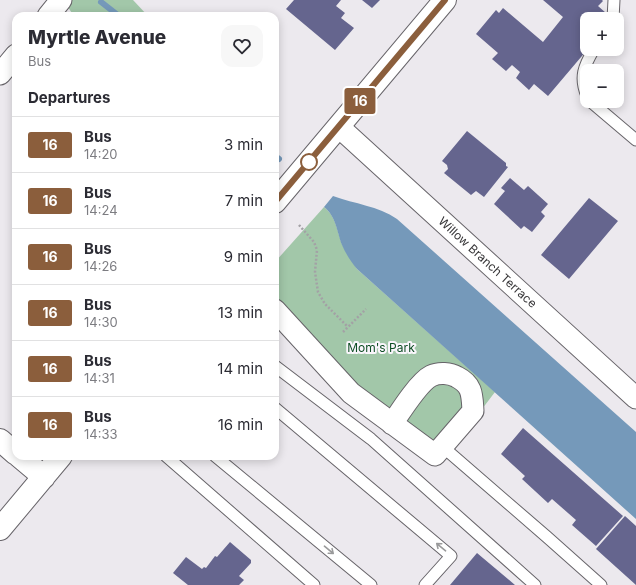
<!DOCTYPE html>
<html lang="en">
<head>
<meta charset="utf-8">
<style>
	body { margin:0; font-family:Inter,sans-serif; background:#f7f7f7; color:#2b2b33; height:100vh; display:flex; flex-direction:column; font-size:15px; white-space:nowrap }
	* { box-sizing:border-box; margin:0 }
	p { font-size:13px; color:#7c7c81 }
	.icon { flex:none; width:22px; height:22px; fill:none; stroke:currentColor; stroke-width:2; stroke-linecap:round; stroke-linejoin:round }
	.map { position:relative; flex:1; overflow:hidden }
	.details { position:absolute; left:12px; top:12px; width:267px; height:448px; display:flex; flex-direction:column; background:#fff; border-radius:12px; box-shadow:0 2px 10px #0003 }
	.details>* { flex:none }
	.badge { padding:0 8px; border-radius:3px; font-size:14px; line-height:26px }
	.controls { position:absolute; left:580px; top:12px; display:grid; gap:8px }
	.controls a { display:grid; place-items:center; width:44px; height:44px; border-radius:8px; background:#fff; box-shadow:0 2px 10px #0003; font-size:20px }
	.map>.badge { position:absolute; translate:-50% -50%; box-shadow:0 0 0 2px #fff }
	h2 { padding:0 16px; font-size:15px; line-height:36px }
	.round { display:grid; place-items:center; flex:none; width:42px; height:42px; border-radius:12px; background:#f7f7f7 }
	.summary { display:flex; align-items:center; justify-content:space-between; height:68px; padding:0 16px }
	h1 { font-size:19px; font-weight:800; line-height:30px }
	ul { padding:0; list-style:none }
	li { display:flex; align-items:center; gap:12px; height:56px; padding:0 16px; border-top:1px solid #e1e1e2 }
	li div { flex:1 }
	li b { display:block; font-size:15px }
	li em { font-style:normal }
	li .badge { min-width:44px; font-weight:700; text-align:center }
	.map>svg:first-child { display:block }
</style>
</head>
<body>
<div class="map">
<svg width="636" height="585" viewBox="0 0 636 585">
	<rect width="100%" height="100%" fill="#ece9ee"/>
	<path fill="#a2c7a9" d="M 67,0 L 133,0 L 148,16 L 74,16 L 65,3 Z
		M 324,207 C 336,216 337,231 342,244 C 346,253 352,261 357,269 L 495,392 L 447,455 L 372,398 L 340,370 L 275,297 L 275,262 Z"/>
	<path fill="#7599ba" d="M 333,196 C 355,204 378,206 397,219 L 636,432 L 636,519 L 357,269 C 351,262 346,254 342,245 C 337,232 336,216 324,207 Z"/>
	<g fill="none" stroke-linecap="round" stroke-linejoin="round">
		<path stroke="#7599ba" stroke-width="6" d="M 101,2 L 119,16
			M 275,156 L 279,159"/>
	</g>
	<path fill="#65658e" d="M 294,0 L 341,0 L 336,6 L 345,13 L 341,18 L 354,28 L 335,50 L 286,9 Z
		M 362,0 L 380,0 L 372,8 Z
		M 543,0 L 602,0 L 603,1 L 598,6 L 606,13 L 601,19 L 587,19 L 587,50 L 548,96 L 534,84 L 529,90 L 516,78 L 520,72 L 512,65 L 506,71 L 492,59 L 498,53 L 476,34 L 496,10 L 499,13 L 503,8 L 543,42 L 563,17 Z
		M 467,131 L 506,163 L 506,166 L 508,167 L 484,197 L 476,191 L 471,195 L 444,173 L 448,169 L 447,165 L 442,161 Z
		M 510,178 L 524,190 L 528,186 L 548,204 L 541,212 L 545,216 L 532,232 L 524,226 L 521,229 L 494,204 L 505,191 L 501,188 Z
		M 589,198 L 618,221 L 569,279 L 541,255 Z
		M 523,428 L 623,516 L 596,546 L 572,525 L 576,520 L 552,499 L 548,503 L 522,479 L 525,476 L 501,454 Z
		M 625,516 L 636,526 L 636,585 L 596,549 Z
		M 230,542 L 251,560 L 251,563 L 239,576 L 244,580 L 239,585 L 188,585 L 173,573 L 186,557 L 202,569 L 204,567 L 206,568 L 215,556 L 217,557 Z
		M 477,553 L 515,585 L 450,585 Z"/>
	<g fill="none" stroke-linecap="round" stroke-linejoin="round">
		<defs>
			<path id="service" d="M 613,19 L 614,0
				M 587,96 C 579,77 584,66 594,49
				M 590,101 L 636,140
				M 275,366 L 371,439 L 535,585
				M 275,408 L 451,556 L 425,585
				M 443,447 L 547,537 L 601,585
				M 166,456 L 314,585
				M 215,456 L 371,585"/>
			<g id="minor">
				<path d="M 48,16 L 61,0"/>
				<path d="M 0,74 L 16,55"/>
				<path id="s1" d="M 339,127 L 636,398"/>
				<path d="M 275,310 L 351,393 L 435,455 L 473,411 C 472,396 473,385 457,377 C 450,373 439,372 431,376 C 419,382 400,412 392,424"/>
			</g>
			<path id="secondary" d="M 275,202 L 445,0
				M 0,440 L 16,454
				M 19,456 L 44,477
				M 0,529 L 61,456"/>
		</defs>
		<use href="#service" stroke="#676469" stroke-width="13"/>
		<use href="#minor" stroke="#676469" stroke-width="23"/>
		<use href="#secondary" stroke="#676469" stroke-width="24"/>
		<path stroke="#a3a1a5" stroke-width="2.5" stroke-dasharray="2 2" stroke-linecap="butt" d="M 299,225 L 314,242 L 317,250 L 315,272 L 318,292 L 325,304 L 348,327
			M 343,332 L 366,309"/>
		<use href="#service" stroke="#fff" stroke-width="11"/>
		<use href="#minor" stroke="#fff" stroke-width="21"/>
		<use href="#secondary" stroke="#fff" stroke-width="22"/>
	</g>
	<defs><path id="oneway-shaft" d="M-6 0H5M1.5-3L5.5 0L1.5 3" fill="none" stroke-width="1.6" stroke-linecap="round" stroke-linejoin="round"/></defs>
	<g stroke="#9a9a9b">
		<use href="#oneway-shaft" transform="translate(441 547) rotate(-140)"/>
		<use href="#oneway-shaft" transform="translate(329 550) rotate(40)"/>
	</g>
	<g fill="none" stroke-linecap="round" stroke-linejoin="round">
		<defs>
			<path id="line" d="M 275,202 L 445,0"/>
		</defs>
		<use href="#line" stroke="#fff" stroke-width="9"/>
		<use href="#line" stroke="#8b5e3c" stroke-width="6"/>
	</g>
	<circle fill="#fff" stroke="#8b5e3c" stroke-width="2" cx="309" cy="162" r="8"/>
	<g text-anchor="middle" stroke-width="4" stroke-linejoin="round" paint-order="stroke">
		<g font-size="12" fill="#363537" stroke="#faf6fc">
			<text dy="4" stroke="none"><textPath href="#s1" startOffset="201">Willow Branch Terrace</textPath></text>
		</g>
		<g font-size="12" fill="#0e4e24" stroke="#faf6fc">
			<text x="381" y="352">Mom's Park</text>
		</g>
	</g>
</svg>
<div class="controls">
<a>+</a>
<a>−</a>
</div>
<b class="badge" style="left:360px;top:101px;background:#8b5e3c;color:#fff">16</b>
<section class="details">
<div class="summary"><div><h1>Myrtle Avenue</h1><p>Bus</p></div><a class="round"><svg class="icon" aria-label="heart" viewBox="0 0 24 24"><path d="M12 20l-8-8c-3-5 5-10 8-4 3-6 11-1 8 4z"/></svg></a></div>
<h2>Departures</h2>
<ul>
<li><span class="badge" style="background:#8b5e3c;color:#fff">16</span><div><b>Bus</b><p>14:20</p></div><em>3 min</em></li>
<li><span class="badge" style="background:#8b5e3c;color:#fff">16</span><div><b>Bus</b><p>14:24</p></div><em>7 min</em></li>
<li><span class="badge" style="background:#8b5e3c;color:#fff">16</span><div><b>Bus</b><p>14:26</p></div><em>9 min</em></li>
<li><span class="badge" style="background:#8b5e3c;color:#fff">16</span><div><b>Bus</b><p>14:30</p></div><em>13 min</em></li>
<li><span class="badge" style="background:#8b5e3c;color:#fff">16</span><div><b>Bus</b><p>14:31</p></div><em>14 min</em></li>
<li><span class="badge" style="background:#8b5e3c;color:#fff">16</span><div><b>Bus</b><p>14:33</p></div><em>16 min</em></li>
</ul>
</section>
</div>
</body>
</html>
